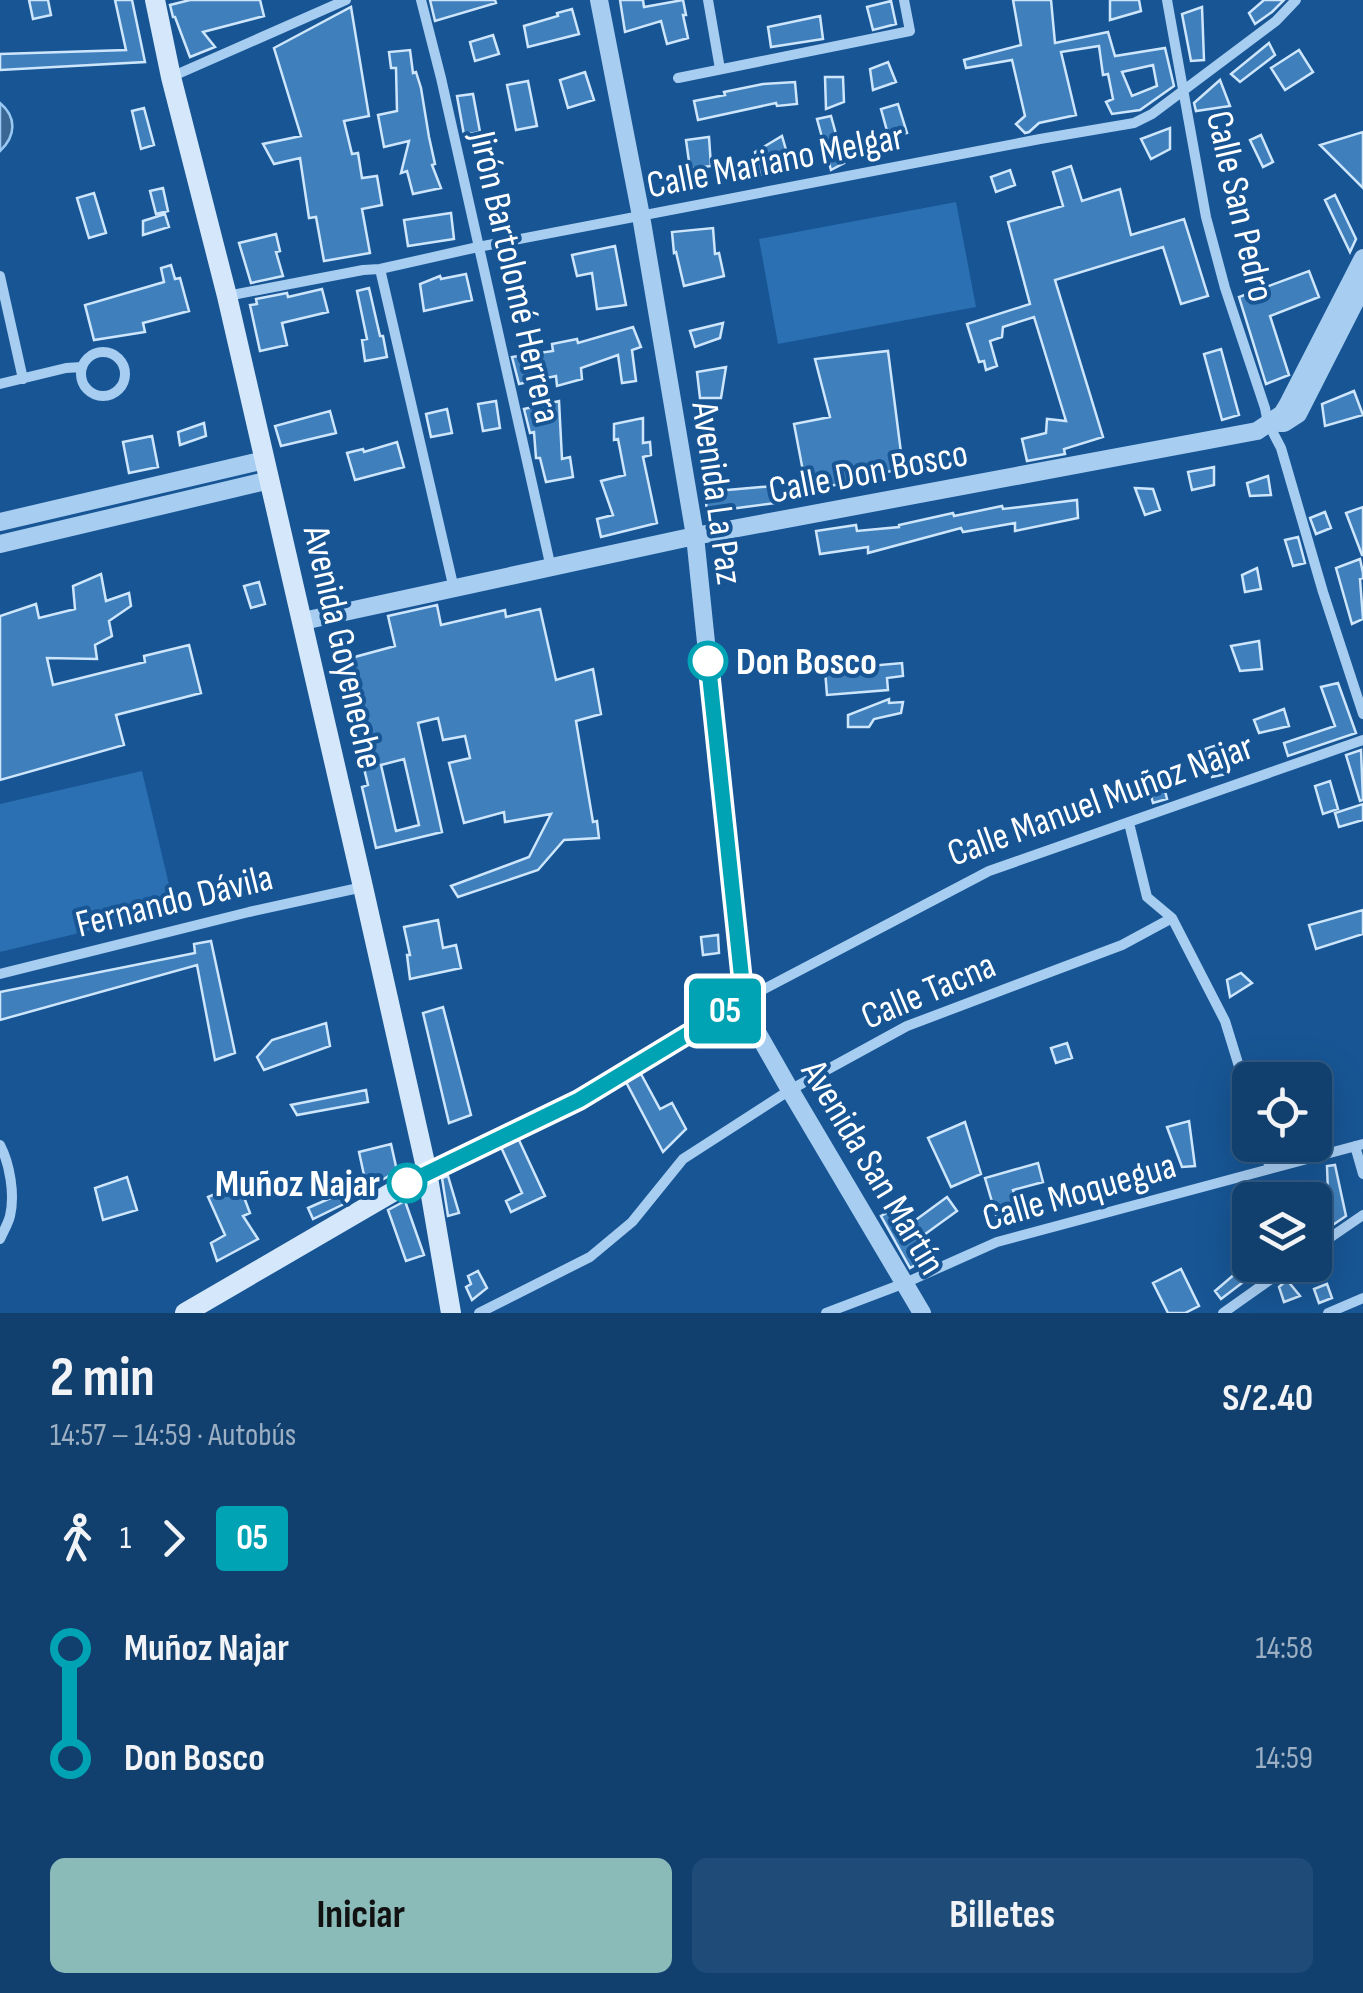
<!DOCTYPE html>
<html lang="es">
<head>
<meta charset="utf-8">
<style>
	body { margin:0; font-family:"Sofia Sans Condensed",sans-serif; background:#1e4b77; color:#f1f3f6; height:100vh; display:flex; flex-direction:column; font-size:38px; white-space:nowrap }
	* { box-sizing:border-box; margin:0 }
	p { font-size:32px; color:#9cafc3 }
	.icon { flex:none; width:55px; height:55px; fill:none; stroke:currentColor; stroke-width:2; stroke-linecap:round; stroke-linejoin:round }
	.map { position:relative; height:1313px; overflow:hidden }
	.drawer { display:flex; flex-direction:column; background:#11406f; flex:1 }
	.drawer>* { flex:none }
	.badge { padding:0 20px; border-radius:8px; font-size:35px; line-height:65px }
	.controls { position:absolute; left:1232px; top:1062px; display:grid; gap:20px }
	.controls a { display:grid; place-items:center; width:100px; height:100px; border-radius:15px; background:#11406f; box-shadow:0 10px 40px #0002,0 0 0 2px #305982; font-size:50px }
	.map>.badge { position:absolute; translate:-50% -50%; box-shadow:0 0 0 5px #fff }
	.legs { display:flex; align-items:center; gap:15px; height:110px; padding:0 50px; font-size:32px }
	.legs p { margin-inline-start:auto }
	.headline { display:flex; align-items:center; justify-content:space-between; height:170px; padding:0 50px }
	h1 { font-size:55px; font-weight:700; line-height:75px }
	.button { display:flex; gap:20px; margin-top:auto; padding:20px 50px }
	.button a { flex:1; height:115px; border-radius:15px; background:#8bbbb9; color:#111; font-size:40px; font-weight:700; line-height:115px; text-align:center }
	.button a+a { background:#1e4b77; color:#f1f3f6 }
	ul { padding:0 50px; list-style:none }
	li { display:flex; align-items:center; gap:35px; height:110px; font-size:38px }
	li i { display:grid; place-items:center; width:15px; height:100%; margin:0 12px; background:currentColor }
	li i::after { content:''; width:25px; height:25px; margin:-12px; border:8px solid; border-radius:50%; background:#11406f }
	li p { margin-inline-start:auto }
	li:first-child i { background:linear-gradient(#0000 50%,currentColor 0) }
	li:last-child i { background:linear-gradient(currentColor 50%,#0000 0) }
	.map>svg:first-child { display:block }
</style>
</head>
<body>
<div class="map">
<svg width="1363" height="1313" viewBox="0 0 1363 1313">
	<rect width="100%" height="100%" fill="#175594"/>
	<path fill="#2a70b2" d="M 956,202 L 976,307 L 778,344 L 759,239 Z
		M 142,771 L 175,910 L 0,952 L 0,804 Z"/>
	<path fill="#3a6794" stroke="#99c9f3" stroke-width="2.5" d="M 0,103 C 17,117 16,136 0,151 Z"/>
	<path fill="#3f7fbb" stroke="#cee6fc" stroke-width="2.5" fill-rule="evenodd" d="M 29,0 L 48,0 L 51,15 L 33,19 Z
		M 115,0 L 132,0 L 145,62 L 0,70 L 0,54 L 126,50 Z
		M 190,0 L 260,0 L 264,16 L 203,32 L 215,47 L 190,57 L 175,17 L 173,17 L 170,5 Z
		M 430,0 L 495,0 L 496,3 L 435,21 Z
		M 620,0 L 643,0 L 644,7 L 683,0 L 686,15 L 683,15 L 688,38 L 667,44 L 661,21 L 625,32 Z
		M 1013,0 L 1051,0 L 1055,43 L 1108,32 L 1115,56 L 1165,48 L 1174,86 L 1140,110 L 1112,114 L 1106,102 L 1113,99 L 1108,74 L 1103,75 L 1099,46 L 1061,52 L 1076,115 L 1039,123 L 1029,132 L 1025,133 L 1016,124 L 1025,116 L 1012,60 L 966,68 L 964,60 L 1021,45 ZM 1153,65 L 1157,86 L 1132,96 L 1122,72 Z
		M 1110,0 L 1139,0 L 1141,11 L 1110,20 Z
		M 1264,0 L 1284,0 L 1272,12 L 1255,24 L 1249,13 Z
		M 891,1 L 896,24 L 873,30 L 867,7 Z
		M 351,7 L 369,116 L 344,121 L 352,154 L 358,153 L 362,178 L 377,176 L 382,205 L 362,209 L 370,253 L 324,261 L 316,217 L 309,218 L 300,158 L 274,164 L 263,144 L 301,136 L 274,48 Z
		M 1202,7 L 1204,60 L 1191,61 L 1182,14 Z
		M 572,9 L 579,34 L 528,47 L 524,26 L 558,16 L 557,13 Z
		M 820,16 L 823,39 L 771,47 L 768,27 Z
		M 493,35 L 499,54 L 475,61 L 470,42 Z
		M 1269,43 L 1275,55 L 1240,82 L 1231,74 Z
		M 410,50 L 413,73 L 416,72 L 421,88 L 429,137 L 435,164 L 432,165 L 441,188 L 413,194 L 407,171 L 401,173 L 409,141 L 384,147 L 378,115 L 397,111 L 396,68 L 391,68 L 389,52 Z
		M 1299,50 L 1313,72 L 1285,90 L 1271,68 Z
		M 888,62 L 896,82 L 873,90 L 870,69 Z
		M 585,72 L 594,100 L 568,108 L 560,80 Z
		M 825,77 L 843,77 L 844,102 L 826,109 Z
		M 1220,80 L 1230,106 L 1196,111 L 1194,103 Z
		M 528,81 L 537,126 L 516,130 L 507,85 Z
		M 795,82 L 797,104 L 777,106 L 776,103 L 698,120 L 694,101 L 725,95 L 724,92 L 763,84 Z
		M 473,94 L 480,132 L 464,135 L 457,96 Z
		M 898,104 L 907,133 L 889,138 L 881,109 Z
		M 144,108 L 154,145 L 141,149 L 132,111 Z
		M 831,116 L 844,163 L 831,170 L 817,119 Z
		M 1170,128 L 1170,149 L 1151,159 L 1141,139 Z
		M 1363,132 L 1363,188 L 1320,145 Z
		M 1261,135 L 1273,162 L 1263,167 L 1250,140 Z
		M 782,136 L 791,167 L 761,175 L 755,152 Z
		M 709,137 L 711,166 L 690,169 L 686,140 Z
		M 1071,166 L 1082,201 L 1120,189 L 1131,235 L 1184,219 L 1208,296 L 1181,304 L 1163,247 L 1055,280 L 1103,437 L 1064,449 L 1065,454 L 1027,461 L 1022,439 L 1046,433 L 1047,419 L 1066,421 L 1034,317 L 1003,327 L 1002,337 L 990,341 L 997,366 L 986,370 L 984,361 L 979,362 L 967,324 L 1030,304 L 1008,222 L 1063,206 L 1053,172 Z
		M 1010,170 L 1015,185 L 996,192 L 991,177 Z
		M 163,188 L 168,211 L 156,214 L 150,191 Z
		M 94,193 L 106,233 L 89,238 L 77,198 Z
		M 1335,195 L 1356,239 L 1350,252 L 1325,200 Z
		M 451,213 L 454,239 L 408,246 L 404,220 Z
		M 165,214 L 169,227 L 143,235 L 143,221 Z
		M 713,228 L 715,254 L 719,253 L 724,276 L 684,286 L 676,252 L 674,253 L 672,232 Z
		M 276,234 L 280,251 L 276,252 L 283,276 L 251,283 L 239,243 Z
		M 615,246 L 626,305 L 597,309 L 592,273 L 577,276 L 572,255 Z
		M 171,265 L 175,279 L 180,278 L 189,311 L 143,323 L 145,332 L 94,340 L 85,305 L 164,282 L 161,268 Z
		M 1309,271 L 1319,297 L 1270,316 L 1289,375 L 1266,384 L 1239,297 Z
		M 466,274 L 472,300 L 424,311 L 420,284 L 440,276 L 441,279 Z
		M 369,288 L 380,336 L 383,336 L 387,357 L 365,361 L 362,340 L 367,339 L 357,291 Z
		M 322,289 L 328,312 L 282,323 L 287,345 L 260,351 L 250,305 L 257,304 L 256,299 L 287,293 L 288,297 Z
		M 723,323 L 720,338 L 695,347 L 690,331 Z
		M 633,327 L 641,347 L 632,350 L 636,381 L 622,383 L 618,355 L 581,368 L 582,379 L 557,386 L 556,376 L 519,384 L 512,357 L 553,351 L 552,344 L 577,339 L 578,343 Z
		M 1221,349 L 1239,415 L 1222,420 L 1204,354 Z
		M 888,351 L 903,468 L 807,492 L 794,424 L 830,417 L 815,359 Z
		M 726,367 L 721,398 L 700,398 L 697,372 Z
		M 1354,391 L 1363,415 L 1325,426 L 1322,404 Z
		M 496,401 L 500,428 L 483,431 L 478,404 Z
		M 559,401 L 562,459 L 570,457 L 573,477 L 546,482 L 540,458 L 536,458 L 534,432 L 530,433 L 524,409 Z
		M 447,409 L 452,433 L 431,437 L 426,414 Z
		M 330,411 L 336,433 L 281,446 L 275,426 Z
		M 643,418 L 643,443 L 650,442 L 651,455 L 643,457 L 657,523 L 601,537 L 597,519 L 613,515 L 601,481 L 625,475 L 618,439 L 614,440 L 614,424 Z
		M 204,423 L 206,436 L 180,445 L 178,432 Z
		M 152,436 L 158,467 L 129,473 L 123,442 Z
		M 397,442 L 404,467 L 355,480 L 347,453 L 363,449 L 364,452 Z
		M 1214,467 L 1214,485 L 1192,490 L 1188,472 Z
		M 1268,476 L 1271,495 L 1250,496 L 1247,483 Z
		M 774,486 L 776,503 L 707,512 L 705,492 Z
		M 1135,488 L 1153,489 L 1160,510 L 1145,515 Z
		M 1077,500 L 1078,518 L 1015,531 L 1015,523 L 963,532 L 961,528 L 868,553 L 868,547 L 820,554 L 816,531 L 856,525 L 857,531 L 899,527 L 899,525 L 953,513 L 954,516 L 1002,506 L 1003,509 Z
		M 1363,507 L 1363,555 L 1362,555 L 1346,513 Z
		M 1325,512 L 1331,528 L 1316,534 L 1310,518 Z
		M 1298,537 L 1305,563 L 1293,566 L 1285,540 Z
		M 1360,559 L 1363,573 L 1363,578 L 1360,579 L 1363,619 L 1352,624 L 1336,568 Z
		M 1257,568 L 1261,589 L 1245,592 L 1242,575 Z
		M 101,574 L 106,601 L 129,593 L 131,606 L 109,621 L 112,636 L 95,645 L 97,659 L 47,658 L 53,685 L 145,662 L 144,656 L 189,645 L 201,693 L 116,715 L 124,745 L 0,780 L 0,616 L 36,604 L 39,618 L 75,609 L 73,586 Z
		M 259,582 L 265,604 L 251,608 L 244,586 Z
		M 437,605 L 441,625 L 505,610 L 506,617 L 540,609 L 556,680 L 593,669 L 601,714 L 576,721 L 593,822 L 597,821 L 599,838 L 564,840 L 538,870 L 458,897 L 451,886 L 529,857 L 551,814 L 505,822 L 504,812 L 464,823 L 449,763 L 470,758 L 465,736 L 443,740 L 438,718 L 418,723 L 442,832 L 376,848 L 362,787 L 368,785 L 357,740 L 360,739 L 340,661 L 395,646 L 388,616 ZM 404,759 L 419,825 L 396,831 L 381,765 Z
		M 1259,641 L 1262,669 L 1240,671 L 1231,646 Z
		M 902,663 L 903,676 L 887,678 L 888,690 L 827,695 L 825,670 Z
		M 1338,683 L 1356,733 L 1288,756 L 1284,743 L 1335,726 L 1321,687 Z
		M 889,699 L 889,703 L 903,702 L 901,713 L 874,719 L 869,727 L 848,727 L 848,715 Z
		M 1284,709 L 1289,726 L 1259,733 L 1254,720 Z
		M 1217,745 L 1226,774 L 1212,777 L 1205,749 Z
		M 1361,750 L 1363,800 L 1360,801 L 1346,755 Z
		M 1162,779 L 1167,799 L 1153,803 L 1147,781 Z
		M 1330,781 L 1338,809 L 1323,814 L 1315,786 Z
		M 1363,804 L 1363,820 L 1339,827 L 1335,813 Z
		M 1363,910 L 1363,934 L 1316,949 L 1309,925 Z
		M 438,920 L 443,948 L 456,945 L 461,968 L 410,979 L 407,955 L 410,955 L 404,927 Z
		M 718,935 L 719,953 L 703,955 L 701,937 Z
		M 211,941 L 235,1053 L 215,1060 L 197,965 L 0,1020 L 0,992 L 195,953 L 194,944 Z
		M 1241,973 L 1252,983 L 1230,997 L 1227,980 Z
		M 443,1007 L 471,1115 L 449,1123 L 423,1013 Z
		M 326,1023 L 330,1046 L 264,1070 L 257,1057 L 272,1040 Z
		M 1067,1043 L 1072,1058 L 1056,1063 L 1051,1048 Z
		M 641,1074 L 660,1109 L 672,1103 L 686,1129 L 663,1152 L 626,1082 Z
		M 366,1090 L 368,1102 L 297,1115 L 291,1105 Z
		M 1189,1121 L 1195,1166 L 1182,1167 L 1167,1127 Z
		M 965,1122 L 981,1174 L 951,1187 L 928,1138 Z
		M 518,1138 L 545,1196 L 511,1212 L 506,1201 L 522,1193 L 501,1147 Z
		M 391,1144 L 397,1171 L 367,1189 L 359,1152 Z
		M 1038,1163 L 1043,1182 L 1013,1190 L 1021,1216 L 998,1222 L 985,1178 Z
		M 1335,1165 L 1346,1216 L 1315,1237 L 1315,1197 L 1328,1193 L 1327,1166 Z
		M 448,1176 L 459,1213 L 448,1216 L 442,1178 Z
		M 127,1177 L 137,1210 L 103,1220 L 95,1188 Z
		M 239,1184 L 250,1213 L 243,1216 L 258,1239 L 217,1261 L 211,1243 L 225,1235 L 208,1197 Z
		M 342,1193 L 346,1203 L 313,1219 L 308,1208 Z
		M 947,1197 L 957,1211 L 921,1237 L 932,1256 L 910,1268 L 881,1216 L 903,1204 L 913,1222 Z
		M 405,1201 L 424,1255 L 406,1261 L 388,1210 Z
		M 1250,1261 L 1250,1265 L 1256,1265 L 1259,1270 L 1221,1299 L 1215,1291 Z
		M 1181,1269 L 1199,1306 L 1185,1313 L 1168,1313 L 1153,1283 Z
		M 478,1271 L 487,1288 L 472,1300 L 466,1287 L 471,1284 L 468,1276 Z
		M 1287,1280 L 1300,1296 L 1284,1302 L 1279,1287 Z
		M 1327,1284 L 1332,1298 L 1319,1303 L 1314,1289 Z"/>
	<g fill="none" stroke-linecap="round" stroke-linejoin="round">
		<path stroke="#a7cdf1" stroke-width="10" d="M 421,0 L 441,78 L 551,568
			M 708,0 L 720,69
			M 1167,0 L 1206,217 L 1225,288 L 1265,408 L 1268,423 L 1281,448 L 1323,592 L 1363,714
			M 171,77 L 346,0
			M 678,78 L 910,31 L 904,0
			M 380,269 L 454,589
			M 0,276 L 23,379
			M 227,296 L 363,270 L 380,269 L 478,247 L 1040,139 L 1134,123 L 1152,114 L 1276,21 L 1296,0
			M81 374a22 22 0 1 1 44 0a22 22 0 1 1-44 0Z
			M 0,384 L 66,368 L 82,367
			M 1129,823 L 1147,897 L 1172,918 L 1225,1021 L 1250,1102
			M 0,974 L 249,912 L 363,887
			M 0,1145 C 10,1164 15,1195 10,1216 C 8,1224 3,1232 0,1239
			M 1263,1145 L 1270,1168
			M 1355,1146 L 1363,1174
			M 428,1171 L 579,1100 L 743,1000 L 989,871 L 1363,740
			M 1315,1248 L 1363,1215
			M 479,1313 L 590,1257 L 632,1222 L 683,1159 L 790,1090 L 907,1026 L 1122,945 L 1172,918
			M 826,1313 L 905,1283 L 997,1242 L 1363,1144
			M 1223,1313 L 1291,1265
			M 1328,1313 L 1363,1298"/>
		<path stroke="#a7cdf1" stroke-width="18" d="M 599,0 L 641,216 L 695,536 L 743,1000 L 749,1018 L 790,1090 L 922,1313
			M 1279,423 L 1284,423 L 1298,414 L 1363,286
			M 0,522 L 265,460
			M 0,544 L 270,480
			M 303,621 L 695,536 L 1257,431 L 1282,414 L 1287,406 L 1363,258"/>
		<path stroke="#d5e8fb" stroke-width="20" d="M 155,0 L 171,77 L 227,296 L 363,887 L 427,1172 L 451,1313
			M 185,1313 L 427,1172"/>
	</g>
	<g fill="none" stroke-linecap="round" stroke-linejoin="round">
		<defs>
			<path id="line-1" d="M 407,1183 L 579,1100 L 744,1000 L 708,661"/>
		</defs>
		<use href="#line-1" stroke="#fff" stroke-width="22"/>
		<use href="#line-1" stroke="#00a3b4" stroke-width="15"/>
	</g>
	<g fill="#fff" stroke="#00a3b4" stroke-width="5">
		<circle cx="708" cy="661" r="18"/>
		<circle cx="407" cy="1183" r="18"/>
	</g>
	<g text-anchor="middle" stroke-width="8" stroke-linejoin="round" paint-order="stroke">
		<g font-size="38" fill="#fff" stroke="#175594">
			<text transform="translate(775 160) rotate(-11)" y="13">Calle Mariano Melgar</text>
			<text transform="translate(1241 206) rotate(77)" y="13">Calle San Pedro</text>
			<text transform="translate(516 277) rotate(77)" y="13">Jirón Bartolomé Herrera</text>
			<text transform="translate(868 471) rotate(-11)" y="13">Calle Don Bosco</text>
			<text transform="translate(718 493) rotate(82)" y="13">Avenida La Paz</text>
			<text transform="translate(344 647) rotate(77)" y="13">Avenida Goyeneche</text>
			<text transform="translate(1100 799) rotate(-20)" y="13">Calle Manuel Muñoz Najar</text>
			<text transform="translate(174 900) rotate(-14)" y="13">Fernando Dávila</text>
			<text transform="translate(928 990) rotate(-23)" y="13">Calle Tacna</text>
			<text transform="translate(874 1167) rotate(59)" y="13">Avenida San Martín</text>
			<text transform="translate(1079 1191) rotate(-16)" y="13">Calle Moquegua</text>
		</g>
		<g font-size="38" font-weight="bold" fill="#fff" stroke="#175594" text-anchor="start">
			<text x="736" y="674">Don Bosco</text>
			<text x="380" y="1196" text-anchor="end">Muñoz Najar</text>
		</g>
	</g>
</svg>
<div class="controls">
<a><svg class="icon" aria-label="locate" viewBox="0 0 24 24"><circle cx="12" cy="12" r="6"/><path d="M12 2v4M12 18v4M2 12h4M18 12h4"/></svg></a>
<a><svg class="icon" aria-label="layers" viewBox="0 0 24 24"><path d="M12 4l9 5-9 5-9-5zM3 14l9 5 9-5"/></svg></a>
</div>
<b class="badge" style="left:725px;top:1011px;background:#00a3b4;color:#fff">05</b>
</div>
<section class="drawer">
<div class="headline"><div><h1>2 min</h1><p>14:57 – 14:59 · Autobús</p></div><b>S/2.40</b></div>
<div class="legs"><svg class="icon" aria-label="walk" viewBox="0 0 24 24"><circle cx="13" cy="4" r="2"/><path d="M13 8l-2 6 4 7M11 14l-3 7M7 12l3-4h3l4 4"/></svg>1<svg class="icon" aria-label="forward" viewBox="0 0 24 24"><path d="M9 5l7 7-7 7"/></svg><b class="badge" style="background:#00a3b4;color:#fff">05</b></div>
<ul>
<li><i style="color:#00a3b4"></i><b>Muñoz Najar</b><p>14:58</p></li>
<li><i style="color:#00a3b4"></i><b>Don Bosco</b><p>14:59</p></li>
</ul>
<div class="button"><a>Iniciar</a><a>Billetes</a></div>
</section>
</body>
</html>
